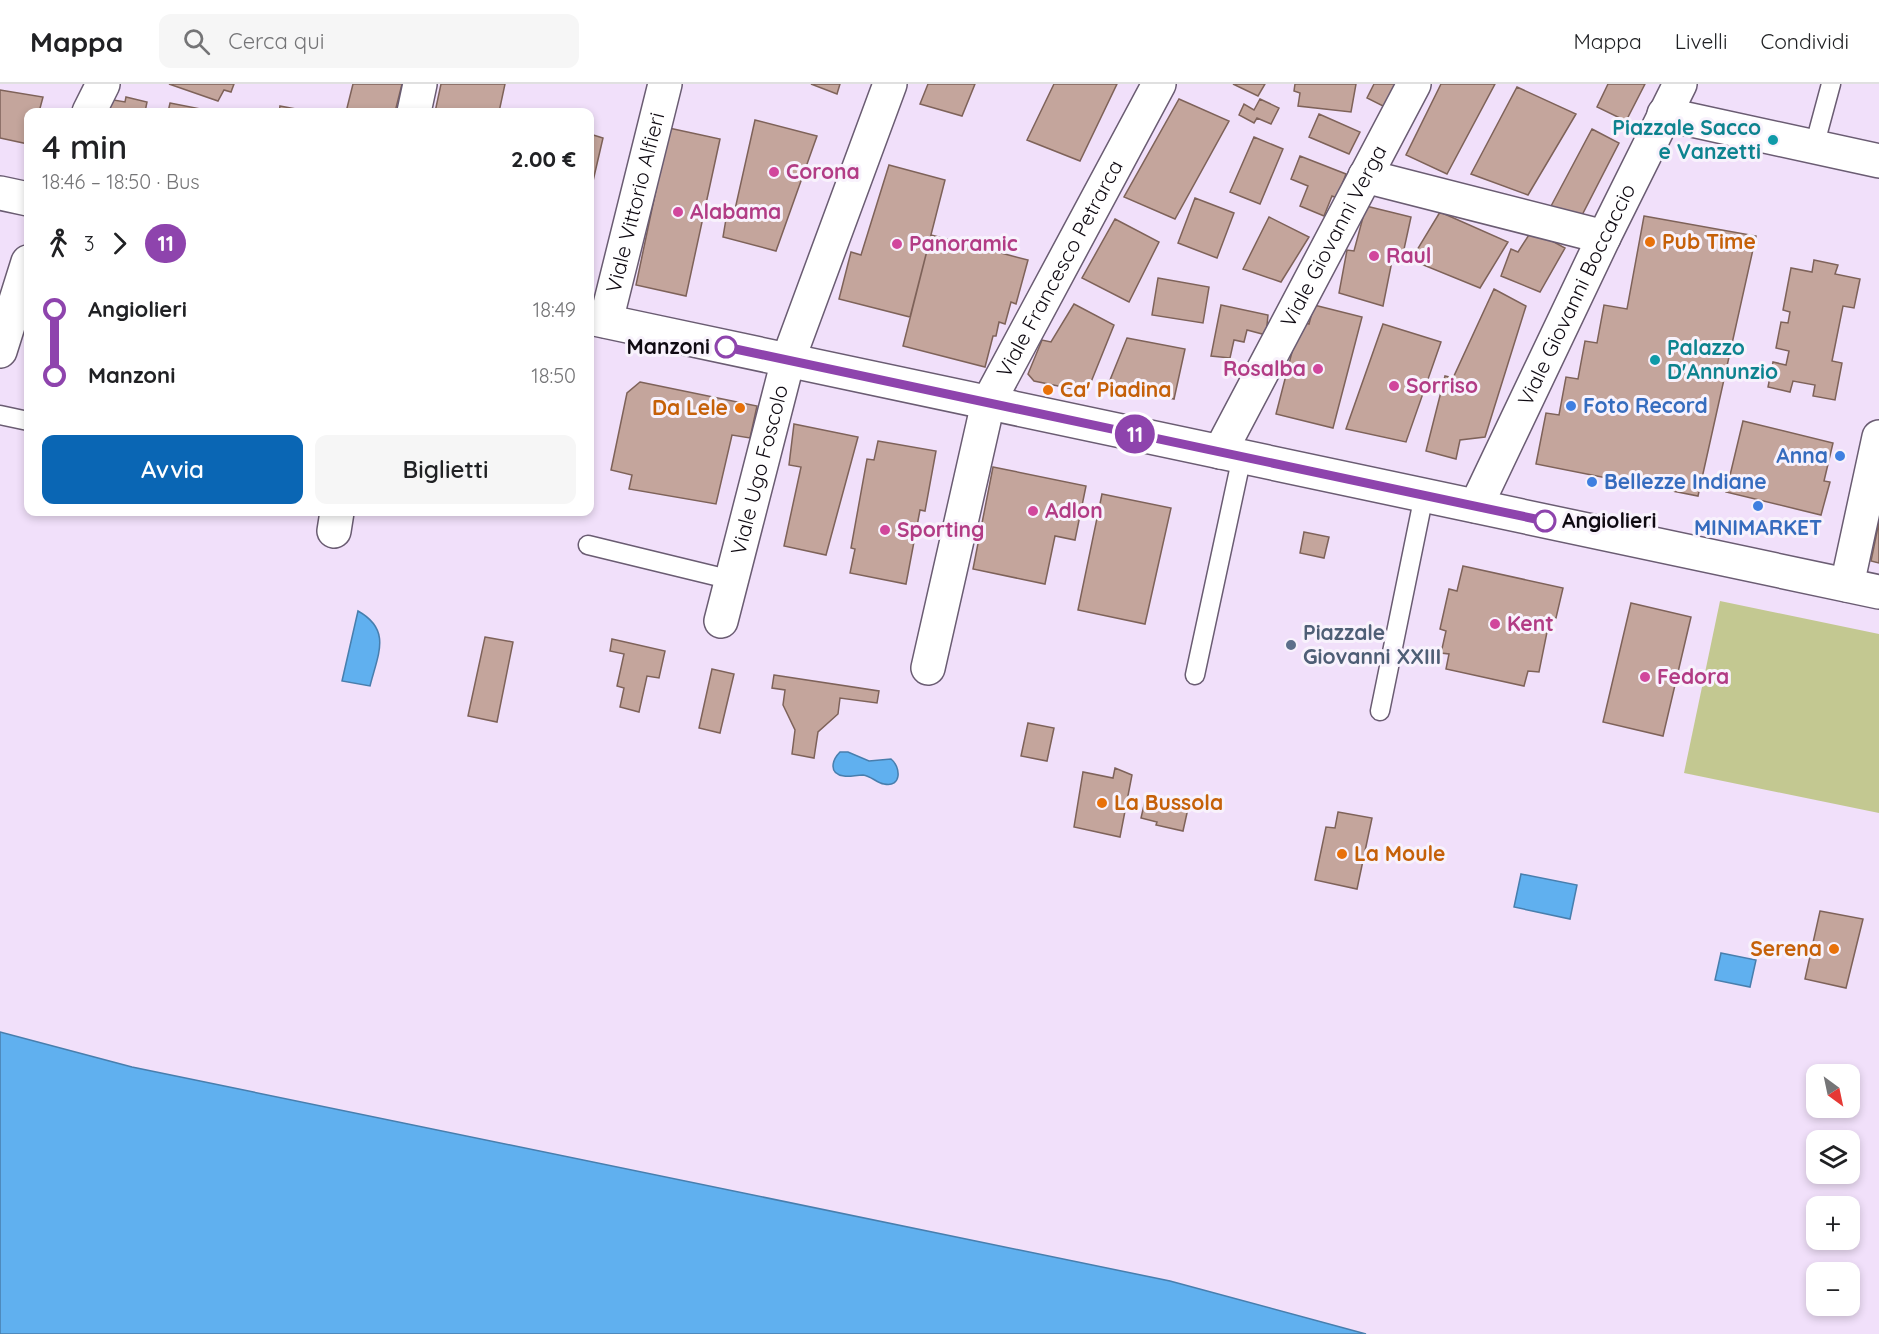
<!DOCTYPE html>
<html lang="it">
<head>
<meta charset="utf-8">
<style>
	body { margin:0; font-family:Quicksand,sans-serif; background:#f6f6f6; color:#202124; height:100vh; display:flex; flex-direction:column; font-size:22px; white-space:nowrap }
	* { box-sizing:border-box; margin:0 }
	p { font-size:20px; color:#757577 }
	.icon { flex:none; width:33px; height:33px; fill:none; stroke:currentColor; stroke-width:2; stroke-linecap:round; stroke-linejoin:round }
	.map { position:relative; flex:1; overflow:hidden }
	.sheet { position:absolute; left:24px; top:24px; width:570px; height:408px; display:flex; flex-direction:column; background:#fff; border-radius:12px; box-shadow:0 3px 9px #0003 }
	.sheet>* { flex:none }
	.badge { padding:0 12px; border-radius:20px; font-size:21px; line-height:39px }
	.needle { width:39px; rotate:147deg }
	.fabs { position:absolute; left:1806px; top:980px; display:grid; gap:12px }
	.fabs a { display:grid; place-items:center; width:54px; height:54px; border-radius:12px; background:#fff; box-shadow:0 3px 9px #0003; font-size:30px }
	.map>.badge { position:absolute; translate:-50% -50%; box-shadow:0 0 0 3px #fff }
	.legs { display:flex; align-items:center; gap:9px; height:66px; padding:0 18px; font-size:20px }
	.legs p { margin-inline-start:auto }
	.summary { display:flex; align-items:center; justify-content:space-between; height:102px; padding:0 18px }
	h1 { font-size:33px; font-weight:600; line-height:45px }
	.action { display:flex; gap:12px; margin-top:auto; padding:12px 18px }
	.action a { flex:1; height:69px; border-radius:12px; background:#0a66b4; color:#fff; font-size:24px; font-weight:600; line-height:69px; text-align:center }
	.action a+a { background:#f6f6f6; color:#202124 }
	ul { padding:0 18px; list-style:none }
	li { display:flex; align-items:center; gap:21px; height:66px; font-size:22px }
	li i { display:grid; place-items:center; width:9px; height:100%; margin:0 8px; background:currentColor }
	li i::after { content:''; width:15px; height:15px; margin:-8px; border:4px solid; border-radius:50%; background:#fff }
	li p { margin-inline-start:auto }
	li:first-child i { background:linear-gradient(#0000 50%,currentColor 0) }
	li:last-child i { background:linear-gradient(currentColor 50%,#0000 0) }
	header { display:flex; align-items:center; gap:36px; box-sizing:border-box; height:84px; padding:0 30px; background:#fff; border-bottom:2px solid #e0e0e0 }
	header strong { font-size:28px }
	nav { display:flex; gap:33px; margin-inline-start:auto; font-size:21px }
	.search { width:420px; height:54px; background:#f6f6f6; display:flex; align-items:center; gap:15px; box-sizing:border-box; padding:0 21px; border-radius:12px; color:#757577; font-size:22px }
	.map>svg:first-child { display:block }
</style>
</head>
<body>
<header>
<strong>Mappa</strong>
<div class="search"><svg class="icon" aria-label="search" viewBox="0 0 24 24"><circle cx="10" cy="10" r="6"/><path d="M15 15l6 6"/></svg>Cerca qui</div>
<nav><a>Mappa</a><a>Livelli</a><a>Condividi</a></nav>
</header>
<div class="map">
<svg width="1879" height="1250" viewBox="0 0 1879 1250">
	<rect width="100%" height="100%" fill="#f1e0fa"/>
	<path fill="#c3c891" d="M 1720,517 L 1879,550 L 1879,729 L 1684,689 Z"/>
	<path fill="#60b0ef" stroke="#487ead" stroke-width="1.5" d="M 358,527 C 392,546 378,570 370,602 L 342,597 Z
		M 840,668 L 848,668 L 869,677 L 891,675 C 901,683 902,704 884,700 C 877,699 871,692 863,691 C 856,691 850,693 844,692 C 828,690 832,676 840,668 Z
		M 1521,790 L 1577,801 L 1570,835 L 1514,823 Z
		M 1721,869 L 1756,876 L 1750,903 L 1715,896 Z
		M 0,948 L 132,983 L 1170,1197 L 1366,1250 L 0,1250 Z"/>
	<path fill="#c4a59c" stroke="#7e6259" stroke-width="1.5" d="M 169,0 L 234,0 L 231,8 L 224,6 L 218,17 Z
		M 353,0 L 402,0 L 395,28 L 346,28 Z
		M 441,0 L 505,0 L 499,28 L 435,28 Z
		M 811,0 L 840,0 L 837,10 Z
		M 928,0 L 975,0 L 962,32 L 920,20 Z
		M 1054,0 L 1117,0 L 1080,77 L 1027,56 Z
		M 1233,0 L 1265,0 L 1258,12 Z
		M 1295,0 L 1356,0 L 1351,28 L 1298,22 L 1300,9 L 1294,7 Z
		M 1374,0 L 1397,0 L 1385,23 L 1367,14 Z
		M 1441,0 L 1495,0 L 1447,90 L 1406,71 Z
		M 1608,0 L 1645,0 L 1626,37 L 1597,23 Z
		M 1517,3 L 1576,30 L 1528,111 L 1471,90 Z
		M 0,6 L 43,13 L 39,28 L 28,28 L 28,60 L 0,54 Z
		M 126,13 L 147,18 L 145,28 L 102,28 L 108,15 L 125,18 Z
		M 1179,15 L 1229,37 L 1175,135 L 1124,113 Z
		M 1260,15 L 1279,24 L 1271,40 L 1257,34 L 1254,39 L 1239,31 L 1244,20 L 1254,26 Z
		M 170,19 L 201,25 L 201,28 L 168,28 Z
		M 280,22 L 312,28 L 279,28 Z
		M 1319,30 L 1360,48 L 1349,70 L 1309,53 Z
		M 755,36 L 817,52 L 776,167 L 723,153 L 727,129 L 734,130 Z
		M 669,44 L 720,55 L 686,212 L 636,201 Z
		M 1592,45 L 1619,59 L 1580,135 L 1550,124 Z
		M 590,50 L 603,54 L 590,110 Z
		M 1254,53 L 1283,65 L 1260,120 L 1230,108 Z
		M 1300,72 L 1346,90 L 1337,114 L 1332,112 L 1324,132 L 1300,122 L 1308,102 L 1291,95 Z
		M 889,81 L 945,96 L 910,233 L 839,215 L 851,168 L 861,171 Z
		M 1195,114 L 1234,129 L 1217,174 L 1178,159 Z
		M 1366,122 L 1411,133 L 1401,179 L 1392,177 L 1383,222 L 1339,209 L 1347,166 L 1354,167 Z
		M 1440,128 L 1508,158 L 1480,204 L 1411,176 Z
		M 1644,132 L 1756,152 L 1698,412 L 1536,380 L 1546,329 L 1559,331 L 1566,293 L 1578,295 L 1585,257 L 1597,259 L 1604,221 L 1627,225 Z
		M 1269,133 L 1309,153 L 1281,198 L 1243,185 Z
		M 1115,135 L 1159,158 L 1129,218 L 1082,194 Z
		M 1532,146 L 1565,164 L 1540,208 L 1501,192 L 1511,165 L 1518,168 Z
		M 931,151 L 1028,176 L 1016,220 L 1011,218 L 1005,240 L 999,238 L 996,252 L 993,252 L 985,283 L 903,262 Z
		M 1814,176 L 1838,181 L 1835,190 L 1860,195 L 1854,224 L 1843,222 L 1832,277 L 1842,279 L 1835,316 L 1813,312 L 1815,301 L 1793,297 L 1790,308 L 1768,303 L 1773,278 L 1786,281 L 1789,267 L 1776,264 L 1781,238 L 1788,239 L 1790,228 L 1783,226 L 1791,184 L 1812,188 Z
		M 1158,194 L 1209,203 L 1203,239 L 1152,231 Z
		M 1494,205 L 1526,222 L 1485,353 L 1460,356 L 1456,375 L 1426,367 L 1445,292 L 1453,294 Z
		M 1074,220 L 1114,241 L 1087,308 L 1034,297 L 1028,290 L 1042,256 L 1051,258 Z
		M 1221,221 L 1268,231 L 1266,251 L 1247,246 L 1244,258 L 1234,256 L 1230,274 L 1211,272 Z
		M 1314,221 L 1362,233 L 1333,344 L 1276,330 L 1300,237 L 1309,240 Z
		M 1383,240 L 1441,258 L 1406,358 L 1346,345 Z
		M 1127,254 L 1185,265 L 1174,315 L 1108,301 Z
		M 640,298 L 757,322 L 750,354 L 732,351 L 716,420 L 629,405 L 632,391 L 611,386 L 627,309 Z
		M 1743,337 L 1833,359 L 1824,397 L 1830,398 L 1821,431 L 1726,408 Z
		M 794,340 L 858,353 L 826,471 L 784,462 L 801,383 L 789,381 Z
		M 878,357 L 936,367 L 925,427 L 920,426 L 906,500 L 850,489 L 855,465 L 851,464 L 867,375 L 874,376 Z
		M 993,383 L 1086,402 L 1075,456 L 1055,452 L 1045,500 L 973,485 Z
		M 1102,410 L 1171,424 L 1145,540 L 1078,526 Z
		M 1879,438 L 1879,479 L 1871,477 Z
		M 1304,448 L 1329,453 L 1324,474 L 1300,469 Z
		M 1463,482 L 1563,504 L 1556,534 L 1550,533 L 1539,588 L 1528,587 L 1524,602 L 1446,585 L 1449,570 L 1441,569 L 1446,547 L 1440,545 L 1449,505 L 1457,507 Z
		M 1631,519 L 1691,533 L 1663,652 L 1603,638 Z
		M 485,553 L 513,558 L 497,638 L 468,632 Z
		M 612,555 L 665,567 L 659,594 L 647,592 L 639,628 L 620,623 L 624,604 L 617,602 L 624,570 L 610,567 Z
		M 712,585 L 734,590 L 720,649 L 699,644 Z
		M 774,591 L 879,607 L 877,619 L 840,614 L 838,630 L 818,648 L 814,674 L 792,670 L 795,646 L 783,621 L 785,606 L 772,604 Z
		M 1028,639 L 1054,644 L 1047,677 L 1021,672 Z
		M 1115,684 L 1132,691 L 1120,753 L 1074,743 L 1083,688 L 1113,694 Z
		M 1160,713 L 1189,720 L 1183,747 L 1156,741 L 1157,738 L 1141,734 L 1145,717 L 1158,720 Z
		M 1338,728 L 1372,734 L 1357,805 L 1315,796 L 1326,743 L 1335,744 Z
		M 1820,827 L 1863,835 L 1846,904 L 1805,895 Z"/>
	<g fill="none" stroke-linecap="round" stroke-linejoin="round">
		<defs>
			<path id="service" d="M 1814,63 L 1831,0
				M 0,331 L 28,337
				M 588,461 L 732,496
				M 1195,591 L 1242,372
				M 1380,627 L 1424,411"/>
			<g id="minor">
				<path d="M 89,28 L 103,0"/>
				<path d="M 414,28 L 420,0"/>
				<path d="M 1664,30 L 1879,77"/>
				<path d="M 1365,92 L 1604,153"/>
				<path id="s1" d="M 606,237 L 665,0"/>
				<path d="M 0,267 L 28,178"/>
				<path id="s2" d="M 1220,368 L 1414,0"/>
				<path id="s3" d="M 1476,422 L 1604,153 L 1680,0"/>
				<path d="M 334,447 L 337,428"/>
				<path d="M 1847,501 L 1879,353"/>
				<path id="s4" d="M 721,537 L 788,276 L 890,0"/>
				<path id="s5" d="M 928,584 L 988,319 L 1159,0"/>
			</g>
			<path id="tertiary" d="M 0,109 L 28,115
				M 590,234 L 1879,508"/>
		</defs>
		<use href="#service" stroke="#6a5c72" stroke-width="21"/>
		<use href="#minor" stroke="#6a5c72" stroke-width="36"/>
		<use href="#tertiary" stroke="#6a5c72" stroke-width="36"/>
		<use href="#service" stroke="#fff" stroke-width="18"/>
		<use href="#minor" stroke="#fff" stroke-width="33"/>
		<use href="#tertiary" stroke="#fff" stroke-width="33"/>
	</g>
	<g fill="none" stroke-linecap="round" stroke-linejoin="round">
		<defs>
			<path id="line-1" d="M 726,263 L 1545,437"/>
		</defs>
		<use href="#line-1" stroke="#fff" stroke-width="14"/>
		<use href="#line-1" stroke="#8e44ad" stroke-width="9"/>
	</g>
	<g fill="#0f9aa8" stroke="#f8f2fc" stroke-width="2">
		<circle cx="1773" cy="56" r="6"/>
		<circle cx="1655" cy="276" r="6"/>
	</g>
	<g fill="#d1479c" stroke="#f8f2fc" stroke-width="2">
		<circle cx="774" cy="88" r="6"/>
		<circle cx="678" cy="128" r="6"/>
		<circle cx="897" cy="160" r="6"/>
		<circle cx="1374" cy="172" r="6"/>
		<circle cx="1318" cy="285" r="6"/>
		<circle cx="1394" cy="302" r="6"/>
		<circle cx="1033" cy="427" r="6"/>
		<circle cx="885" cy="446" r="6"/>
		<circle cx="1495" cy="540" r="6"/>
		<circle cx="1645" cy="593" r="6"/>
	</g>
	<g fill="#e8710a" stroke="#f8f2fc" stroke-width="2">
		<circle cx="1650" cy="158" r="6"/>
		<circle cx="1048" cy="306" r="6"/>
		<circle cx="740" cy="324" r="6"/>
		<circle cx="1102" cy="719" r="6"/>
		<circle cx="1342" cy="770" r="6"/>
		<circle cx="1834" cy="865" r="6"/>
	</g>
	<g fill="#fff" stroke="#8e44ad" stroke-width="3">
		<circle cx="726" cy="263" r="10"/>
		<circle cx="1545" cy="437" r="10"/>
	</g>
	<g fill="#3f7fe0" stroke="#f8f2fc" stroke-width="2">
		<circle cx="1571" cy="322" r="6"/>
		<circle cx="1840" cy="372" r="6"/>
		<circle cx="1592" cy="398" r="6"/>
		<circle cx="1758" cy="422" r="6"/>
	</g>
	<circle fill="#5c6f8a" stroke="#f8f2fc" stroke-width="2" cx="1291" cy="561" r="6"/>
	<g text-anchor="middle" stroke-width="6" stroke-linejoin="round" paint-order="stroke">
		<g font-size="21" font-weight="bold" fill="#0d838f" stroke="#f8f2fc" text-anchor="end">
			<text x="1761" y="51">Piazzale Sacco<tspan x="1761" dy="24">e Vanzetti</tspan></text>
			<text x="1667" y="271" text-anchor="start">Palazzo<tspan x="1667" dy="24">D'Annunzio</tspan></text>
		</g>
		<g font-size="21" font-weight="bold" fill="#b23c85" stroke="#f8f2fc" text-anchor="start">
			<text x="786" y="95">Corona</text>
			<text x="690" y="135">Alabama</text>
			<text x="909" y="167">Panoramic</text>
			<text x="1386" y="179">Raul</text>
			<text x="1306" y="292" text-anchor="end">Rosalba</text>
			<text x="1406" y="309">Sorriso</text>
			<text x="1045" y="434">Adlon</text>
			<text x="897" y="453">Sporting</text>
			<text x="1507" y="547">Kent</text>
			<text x="1657" y="600">Fedora</text>
		</g>
		<g font-size="21" fill="#0f0a12" stroke="#f8f2fc">
			<text dy="7" stroke="none"><textPath href="#s1" startOffset="122">Viale Vittorio Alfieri</textPath></text>
			<text dy="7" stroke="none"><textPath href="#s2" startOffset="244">Viale Giovanni Verga</textPath></text>
			<text dy="7" stroke="none"><textPath href="#s5" startOffset="424">Viale Francesco Petrarca</textPath></text>
			<text dy="7" stroke="none"><textPath href="#s3" startOffset="234">Viale Giovanni Boccaccio</textPath></text>
			<text dy="7" stroke="none"><textPath href="#s4" startOffset="156">Viale Ugo Foscolo</textPath></text>
		</g>
		<g font-size="21" font-weight="bold" fill="#c56008" stroke="#f8f2fc" text-anchor="start">
			<text x="1662" y="165">Pub Time</text>
			<text x="1060" y="313">Ca' Piadina</text>
			<text x="728" y="331" text-anchor="end">Da Lele</text>
			<text x="1114" y="726">La Bussola</text>
			<text x="1354" y="777">La Moule</text>
			<text x="1822" y="872" text-anchor="end">Serena</text>
		</g>
		<g font-size="21" font-weight="bold" fill="#0f0a12" stroke="#f8f2fc" text-anchor="end">
			<text x="710" y="270">Manzoni</text>
			<text x="1562" y="444" text-anchor="start">Angiolieri</text>
		</g>
		<g font-size="21" font-weight="bold" fill="#366cbe" stroke="#f8f2fc" text-anchor="start">
			<text x="1583" y="329">Foto Record</text>
			<text x="1828" y="379" text-anchor="end">Anna</text>
			<text x="1604" y="405">Bellezze Indiane</text>
			<text x="1758" y="451" text-anchor="middle">MINIMARKET</text>
		</g>
		<g font-size="21" font-weight="bold" fill="#4e5e75" stroke="#f8f2fc" text-anchor="start">
			<text x="1303" y="556">Piazzale<tspan x="1303" dy="24">Giovanni XXIII</tspan></text>
		</g>
	</g>
</svg>
<div class="fabs">
<a><svg class="needle" viewBox="-14 -14 28 28"><path d="M0-13l5 13h-10z" fill="#e53935"/><path d="M0 13l5-13h-10z" fill="#757577"/></svg></a>
<a><svg class="icon" aria-label="layers" viewBox="0 0 24 24"><path d="M12 4l9 5-9 5-9-5zM3 14l9 5 9-5"/></svg></a>
<a>+</a>
<a>−</a>
</div>
<b class="badge" style="left:1135px;top:350px;background:#8e44ad;color:#fff">11</b>
<section class="sheet">
<div class="summary"><div><h1>4 min</h1><p>18:46 – 18:50 · Bus</p></div><b>2.00 €</b></div>
<div class="legs"><svg class="icon" aria-label="walk" viewBox="0 0 24 24"><circle cx="13" cy="4" r="2"/><path d="M13 8l-2 6 4 7M11 14l-3 7M7 12l3-4h3l4 4"/></svg>3<svg class="icon" aria-label="forward" viewBox="0 0 24 24"><path d="M9 5l7 7-7 7"/></svg><b class="badge" style="background:#8e44ad;color:#fff">11</b></div>
<ul>
<li><i style="color:#8e44ad"></i><b>Angiolieri</b><p>18:49</p></li>
<li><i style="color:#8e44ad"></i><b>Manzoni</b><p>18:50</p></li>
</ul>
<div class="action"><a>Avvia</a><a>Biglietti</a></div>
</section>
</div>
</body>
</html>
